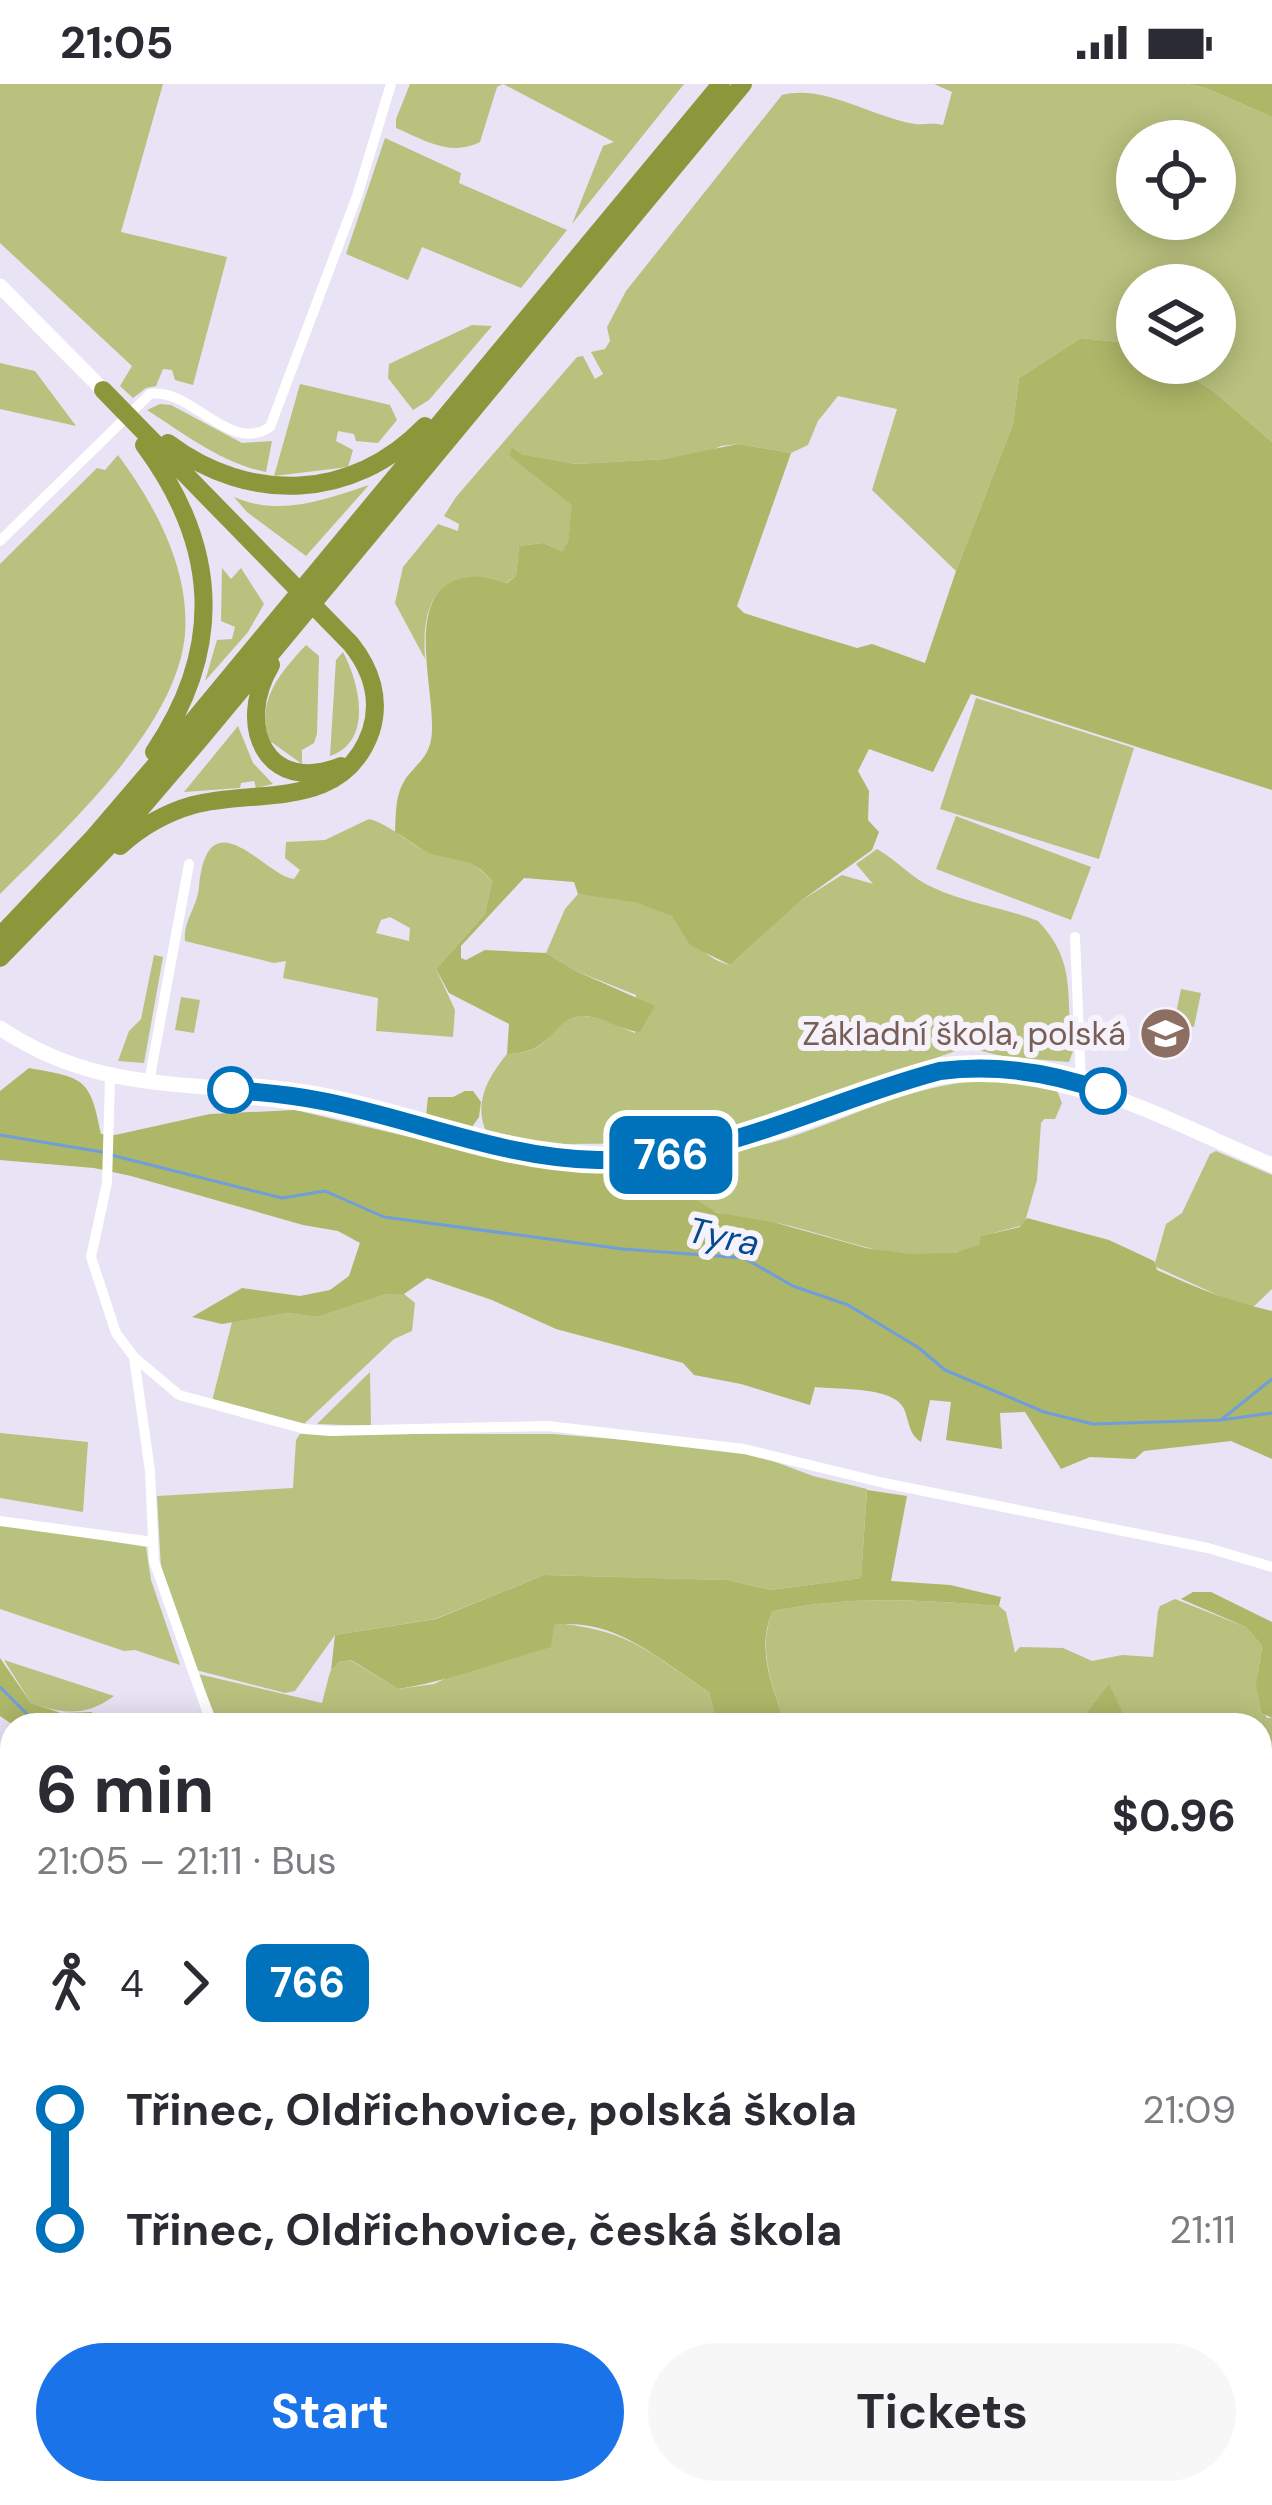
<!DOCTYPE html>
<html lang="en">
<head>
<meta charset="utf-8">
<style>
	body { margin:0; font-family:"DM Sans",sans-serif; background:#f7f7f7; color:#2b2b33; height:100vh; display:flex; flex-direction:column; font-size:45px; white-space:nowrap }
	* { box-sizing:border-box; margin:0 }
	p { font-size:39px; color:#7c7c81 }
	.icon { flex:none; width:66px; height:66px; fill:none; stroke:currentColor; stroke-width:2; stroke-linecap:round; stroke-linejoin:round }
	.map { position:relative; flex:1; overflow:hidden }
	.side { position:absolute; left:0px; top:1629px; width:1272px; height:792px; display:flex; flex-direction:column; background:#fff; border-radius:36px 36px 0 0; box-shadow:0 6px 30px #0003 }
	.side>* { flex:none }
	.badge { padding:0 24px; border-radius:18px; font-size:42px; line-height:78px }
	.controls { position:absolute; left:1116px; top:36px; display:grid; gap:24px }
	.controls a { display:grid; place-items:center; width:120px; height:120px; border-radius:50%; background:#fff; box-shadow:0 6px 30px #0003; font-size:60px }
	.map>.badge { position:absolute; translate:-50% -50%; box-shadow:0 0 0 6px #fff }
	.legs { display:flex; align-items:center; gap:18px; height:132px; padding:0 36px; font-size:39px }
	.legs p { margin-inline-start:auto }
	.head { display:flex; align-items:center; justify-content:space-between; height:204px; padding:0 36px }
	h1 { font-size:66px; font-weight:700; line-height:90px }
	.cta { display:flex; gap:24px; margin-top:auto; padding:24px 36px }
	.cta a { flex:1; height:138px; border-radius:72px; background:#1a73e8; color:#fff; font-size:48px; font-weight:700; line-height:138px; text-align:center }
	.cta a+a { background:#f7f7f7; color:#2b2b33 }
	ul { padding:0 36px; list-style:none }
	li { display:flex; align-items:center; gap:42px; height:120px; font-size:45px }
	li i { display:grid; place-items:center; width:18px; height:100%; margin:0 15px; background:currentColor }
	li i::after { content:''; width:30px; height:30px; margin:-15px; border:9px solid; border-radius:50%; background:#fff }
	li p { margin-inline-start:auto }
	li:first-child i { background:linear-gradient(#0000 50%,currentColor 0) }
	li:last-child i { background:linear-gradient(currentColor 50%,#0000 0) }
	.status { display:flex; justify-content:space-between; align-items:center; height:84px; padding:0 60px; background:#fff; direction:ltr }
	.status svg { height:33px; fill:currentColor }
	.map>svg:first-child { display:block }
</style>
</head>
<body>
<div class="status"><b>21:05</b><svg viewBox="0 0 49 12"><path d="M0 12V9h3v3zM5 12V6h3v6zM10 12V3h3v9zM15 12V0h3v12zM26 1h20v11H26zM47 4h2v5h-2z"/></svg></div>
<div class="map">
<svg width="1272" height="2421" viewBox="0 0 1272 2421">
	<rect width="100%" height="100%" fill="#e8e3f5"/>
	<path fill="#b9c17e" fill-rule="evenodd" d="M 0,0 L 163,0 L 121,148 L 227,173 L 193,301 L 175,296 L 172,286 L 163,285 L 156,302 L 146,304 L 133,314 L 120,302 L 132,282 L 0,159 Z
		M 410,0 L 684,0 L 572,140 L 603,62 L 614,58 L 503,0 L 497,3 L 480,58 C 450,73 424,56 396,44 L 396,35 Z
		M 934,0 L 1186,0 L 1206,4 L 1272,33 L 1272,358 L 1213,307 L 1169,279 L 1215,279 L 1215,201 L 1137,201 L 1137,260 L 1081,254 L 1019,294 L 1013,340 L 956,487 L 872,406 L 897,325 L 838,312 L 818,337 L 808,361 L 791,369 L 738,360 L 721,362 L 708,368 L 665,375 L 576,380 L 521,370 L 509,372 L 573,421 L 568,459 L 562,467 L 543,459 L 519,462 L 516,492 L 506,499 C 442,486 421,509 425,575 L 395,519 L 403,483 L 438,440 L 458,447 L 459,440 L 444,432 L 456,413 L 577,273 L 583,272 L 595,295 L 603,290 L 591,268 L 605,265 L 610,257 L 607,243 L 626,207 L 782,11 C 824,0 871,33 915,40 C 925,41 932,38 943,41 L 952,8 ZM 1137,57 L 1215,57 L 1215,135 L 1137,135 Z
		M 385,54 L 461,89 L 459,99 L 567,146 L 521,204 L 422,163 L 408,196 L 346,170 Z
		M 472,241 L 492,242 L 429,316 L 413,326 L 388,294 L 389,280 Z
		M 0,279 L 35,287 L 76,342 L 0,325 Z
		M 300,300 L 390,321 L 397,336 L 378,359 L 356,357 L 354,350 L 338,347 L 336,357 L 353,366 L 348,383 L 274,392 Z
		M 160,320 L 171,321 L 242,359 L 272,357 L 266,388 C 221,379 185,350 147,326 Z
		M 118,371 C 155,421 190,485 185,550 C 177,644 64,746 0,810 L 0,480 L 97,384 L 105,386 Z
		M 369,401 L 306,472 L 247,428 L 234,413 C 280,433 324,416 369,401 Z
		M 222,484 L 231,495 L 241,484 L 264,520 L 248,548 L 205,597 L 217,556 L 232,555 L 235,543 L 221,537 Z
		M 306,561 L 319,572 L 317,650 L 314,659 L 302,666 L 302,680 L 270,657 C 254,618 281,588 306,561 Z
		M 343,568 C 359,598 374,657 330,672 L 336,576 Z
		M 976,614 L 1134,664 L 1099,775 L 940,725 Z
		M 238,642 L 253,679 L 273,700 L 256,704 L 254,697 L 241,699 L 240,704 L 184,708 Z
		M 956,732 L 1091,783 L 1071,836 L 936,785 Z
		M 369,735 C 392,741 409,761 430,769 C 458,780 467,769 492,797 L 485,830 L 436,885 L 455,926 L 453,953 L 376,947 L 378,914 L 283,894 L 286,877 L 274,879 L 185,857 C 183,837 197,824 199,803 C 208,709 266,793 294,795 L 300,786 L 285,774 L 286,758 L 325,756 ZM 390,833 L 410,844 L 409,857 L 376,849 L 381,836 Z
		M 877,765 C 898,777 911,794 934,804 C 966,819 1005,824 1038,837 C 1079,880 1064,914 1073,967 L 1069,978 L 1005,973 L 967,963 L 777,1030 L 668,1059 L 565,1060 L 487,1050 C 473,1020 487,994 507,970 C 558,969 549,935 580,932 C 597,931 619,943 635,949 L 636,911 L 576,887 L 546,869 L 565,825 L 578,810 C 606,812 650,814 672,832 C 694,850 700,874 730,881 L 802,816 L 842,791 L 873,800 L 856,780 Z
		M 154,871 L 163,873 L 144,979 L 118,977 L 129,947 L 141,935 Z
		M 1181,905 L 1201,909 L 1194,943 L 1174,939 Z
		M 181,913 L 200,916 L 194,949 L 175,946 Z
		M 999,995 L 1056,1004 L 1062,1019 L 1055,1035 L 1044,1035 L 1041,1039 L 1037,1096 L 1024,1141 L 982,1152 L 979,1160 C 919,1193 833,1149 772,1138 C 754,1135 734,1136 717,1128 C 695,1119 683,1106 659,1102 L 651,1093 L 657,1080 C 702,1073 751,1066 794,1052 C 869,1026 916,999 999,995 Z
		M 1216,1067 L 1272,1091 L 1272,1205 L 1250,1226 L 1154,1182 L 1166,1140 L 1182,1129 L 1210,1070 Z
		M 387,1210 L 404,1210 L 415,1219 L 412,1247 L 394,1255 L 304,1340 L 212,1317 L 232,1238 L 288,1229 L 318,1233 Z
		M 370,1288 L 371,1342 L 317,1340 Z
		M 0,1349 L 88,1358 L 83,1428 L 0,1414 Z
		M 300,1350 L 553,1350 L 662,1359 L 757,1371 L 813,1392 L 867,1405 L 861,1494 L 771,1506 L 726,1496 L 544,1491 L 435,1535 L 335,1551 L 295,1607 L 285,1609 L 196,1586 L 161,1485 L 157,1412 L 293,1404 L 296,1356 Z
		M 0,1439 L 146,1463 L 151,1496 L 180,1581 L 135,1566 L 124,1567 L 0,1525 Z
		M 1175,1515 L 1246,1543 L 1262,1562 C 1258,1588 1253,1610 1267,1634 L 1272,1634 L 1272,1848 L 1260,1847 L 1260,1641 L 1129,1641 L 1109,1601 L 1077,1641 L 786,1641 C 773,1604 756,1565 773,1527 C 854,1511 917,1516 999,1522 L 1006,1528 L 1015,1569 L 1020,1563 L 1063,1564 L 1092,1577 L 1122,1571 L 1153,1573 L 1158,1527 L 1160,1522 Z
		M 564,1540 C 634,1548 653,1572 709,1608 L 717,1641 L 219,1641 L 198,1590 L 322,1619 L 330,1588 L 339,1578 L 350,1576 L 398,1605 L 434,1600 L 554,1541 Z
		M 4,1576 L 114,1612 C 85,1633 64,1630 31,1619 Z
		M 0,1717 L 12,1719 L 12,1895 L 0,1895 Z
		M 0,1977 L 12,1978 L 12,2409 L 282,2409 L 284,2421 L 0,2421 Z
		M 1272,2338 L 1272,2406 L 1260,2400 L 1260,2355 Z
		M 784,2409 L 900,2409 L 902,2412 L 894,2421 L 812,2421 Z"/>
	<path fill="#aeb668" d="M 1186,0 L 1272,0 L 1272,33 L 1206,4 Z
		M 1081,254 L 1137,260 L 1137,279 L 1169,279 L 1213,307 L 1272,358 L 1272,706 L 971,610 L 933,688 L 869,665 L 858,687 L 869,707 L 868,736 L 879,748 L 872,766 L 802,816 L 730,881 L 690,861 L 672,832 L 635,818 L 578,810 L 574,798 L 524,794 L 461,862 L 461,874 L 466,876 L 485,866 L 546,869 L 576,887 L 655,922 L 640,948 C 621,947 602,932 583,932 C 552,932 557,969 507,970 L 509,940 L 449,909 L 436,885 L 485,830 L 492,797 C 471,771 455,779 429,769 C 418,764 406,754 395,748 C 396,729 395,710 406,694 C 416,681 428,673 431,656 C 439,611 396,501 470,493 C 481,491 496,497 507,499 L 516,492 L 519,462 L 543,459 L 562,467 L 568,458 L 572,421 L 509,372 L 512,364 L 521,370 L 576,380 L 665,375 L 738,360 L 791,369 L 737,522 L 744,529 L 791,544 L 857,564 L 872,560 L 925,579 L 956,487 L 1013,340 L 1019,294 Z
		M 29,984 C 85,994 90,994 101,1050 L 115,1051 L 210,1030 L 295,1026 L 537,1083 L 656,1082 L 651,1093 L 654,1099 L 680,1106 L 718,1129 L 773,1138 L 866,1164 L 909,1170 L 956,1169 L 979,1160 L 981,1152 L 1020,1143 L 1027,1134 L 1109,1156 L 1154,1177 L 1157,1186 C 1199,1205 1230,1217 1272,1227 L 1272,1375 L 1231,1357 L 1144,1367 L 1135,1375 L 1090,1373 L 1061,1385 L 1025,1328 L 1000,1329 L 1002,1365 L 946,1356 L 951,1318 L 930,1316 L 921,1358 C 908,1349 910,1339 904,1325 C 894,1302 838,1306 815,1303 L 810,1321 L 741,1300 L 694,1291 L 683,1279 L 556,1245 L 492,1216 L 427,1194 L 404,1210 L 387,1210 L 318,1233 L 288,1229 L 222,1240 L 192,1233 L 242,1204 L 300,1212 L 330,1206 L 349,1192 L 360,1159 L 338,1147 L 303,1141 L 131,1092 L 94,1084 L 0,1076 L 0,1007 Z
		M 465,1007 L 473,1007 L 481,1018 L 479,1033 L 472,1043 L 426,1032 L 428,1013 L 453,1013 Z
		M 867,1406 L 907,1412 L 891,1497 L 950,1501 L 1001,1513 L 999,1522 C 918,1516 854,1511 773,1527 C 755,1564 773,1605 786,1641 L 717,1641 L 709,1608 C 660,1577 616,1533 554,1541 L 551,1563 C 500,1577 450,1597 398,1605 L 351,1576 L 339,1578 L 331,1587 L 335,1551 L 436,1535 L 544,1491 L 727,1496 L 771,1506 L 861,1494 Z
		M 1193,1508 L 1211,1508 L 1272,1538 L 1272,1634 L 1262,1629 L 1256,1602 L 1262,1562 L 1246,1543 L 1181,1515 Z
		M 0,1574 L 31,1619 L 61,1629 L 92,1628 L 98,1641 L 13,1641 L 0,1632 Z
		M 1109,1600 L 1129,1641 L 1077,1641 Z
		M 706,2409 L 784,2409 L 812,2421 L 769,2421 Z"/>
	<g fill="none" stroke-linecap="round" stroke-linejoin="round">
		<path stroke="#6f9eda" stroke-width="3" d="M 0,1051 L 102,1068
			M 111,1071 L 282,1114 L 325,1107 L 384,1133 L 623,1165 L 744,1174 L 793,1202 L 848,1221 L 919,1264 L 945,1286 L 1044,1328 L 1093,1340 L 1221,1336 L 1272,1329
			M 1222,1335 L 1272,1295
			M 0,1603 L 30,1633 L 60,1641
			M 756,2409 L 796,2421
			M 517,2421 L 525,2409"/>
		<path stroke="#fff" stroke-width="10" d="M 0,457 L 150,310 C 191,303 230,371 270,343 L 357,112 L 391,0
			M 1075,853 L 1081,1000
			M 110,994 L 107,1099 L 91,1173 L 116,1249 L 134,1273 L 179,1311 L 305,1345 L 330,1347 L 548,1342 L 744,1365 L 884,1399 L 1208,1464 L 1272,1483
			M 149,998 L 189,780
			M 134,1273 L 150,1387 L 154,1477 L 212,1641
			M 0,1437 L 153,1458
			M 1260,1908 L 1272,1912
			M 1260,1948 L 1272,1933
			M 1260,2242 L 1272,2250
			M 1260,2333 L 1272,2316
			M 291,2409 L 300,2421
			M 691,2409 L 748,2421
			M 409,2421 L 411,2409
			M 1203,2421 L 1209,2409"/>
		<path stroke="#fff" stroke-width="15" d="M 0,202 L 103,306
			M 0,944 C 106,1016 207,993 323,1017 C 447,1042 556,1097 687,1069 C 731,1060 775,1045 817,1029 C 866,1010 920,983 973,984 C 1083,987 1173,1039 1272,1081"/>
		<path stroke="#8c963b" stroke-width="18" d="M 103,306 L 351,560 C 371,585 381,615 371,647 C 343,728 257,704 193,721 C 165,729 141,743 120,762
			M 168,359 C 249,420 353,417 425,342
			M 144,361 C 218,461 225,563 154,668
			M 271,581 C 235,641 266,712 341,682
			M 0,852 L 92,755 L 188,643 L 721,0
			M 0,874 L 108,763 L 202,653 L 743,0"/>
	</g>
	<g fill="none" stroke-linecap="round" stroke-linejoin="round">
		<defs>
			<path id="line-1" d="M 231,1006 C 261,1008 292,1011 322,1017 C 415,1035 501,1074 598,1076 C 721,1078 824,1017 940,987 C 995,980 1052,989 1103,1007"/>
		</defs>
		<use href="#line-1" stroke="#fff" stroke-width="27"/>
		<use href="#line-1" stroke="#0072bc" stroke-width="18"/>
	</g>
	<defs>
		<symbol id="school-disc" viewBox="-11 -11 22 22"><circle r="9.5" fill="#8d6e63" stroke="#f5f2fc"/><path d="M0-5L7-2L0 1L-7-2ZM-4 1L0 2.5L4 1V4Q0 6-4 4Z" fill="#fff"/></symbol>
	</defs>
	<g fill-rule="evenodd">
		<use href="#school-disc" x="1136" y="920" width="59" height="59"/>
	</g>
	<g fill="#fff" stroke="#0072bc" stroke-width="6">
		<circle cx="231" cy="1006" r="21"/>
		<circle cx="1103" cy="1007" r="21"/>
	</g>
	<g text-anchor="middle" stroke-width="12" stroke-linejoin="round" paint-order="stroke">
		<g font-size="33" fill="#785e54" stroke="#f5f2fc" text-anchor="end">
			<text x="1126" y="961">Základní škola, polská</text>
		</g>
		<g font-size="36" font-style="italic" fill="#044a90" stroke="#f5f2fc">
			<text transform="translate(724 1152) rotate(12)" y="13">Tyra</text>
		</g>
	</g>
</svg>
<div class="controls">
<a><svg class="icon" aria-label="locate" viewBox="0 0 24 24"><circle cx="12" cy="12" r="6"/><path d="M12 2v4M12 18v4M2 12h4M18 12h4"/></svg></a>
<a><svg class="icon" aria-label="layers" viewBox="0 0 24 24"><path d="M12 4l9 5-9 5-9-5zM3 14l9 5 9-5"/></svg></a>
</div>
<b class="badge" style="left:671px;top:1071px;background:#0072bc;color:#fff">766</b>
<section class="side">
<div class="head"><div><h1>6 min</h1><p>21:05 – 21:11 · Bus</p></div><b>$0.96</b></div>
<div class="legs"><svg class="icon" aria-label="walk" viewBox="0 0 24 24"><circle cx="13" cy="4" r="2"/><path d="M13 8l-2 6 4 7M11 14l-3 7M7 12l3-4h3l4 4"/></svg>4<svg class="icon" aria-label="forward" viewBox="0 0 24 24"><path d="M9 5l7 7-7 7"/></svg><b class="badge" style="background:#0072bc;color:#fff">766</b></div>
<ul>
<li><i style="color:#0072bc"></i><b>Třinec, Oldřichovice, polská škola</b><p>21:09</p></li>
<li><i style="color:#0072bc"></i><b>Třinec, Oldřichovice, česká škola</b><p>21:11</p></li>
</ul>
<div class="cta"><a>Start</a><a>Tickets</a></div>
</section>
</div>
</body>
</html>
